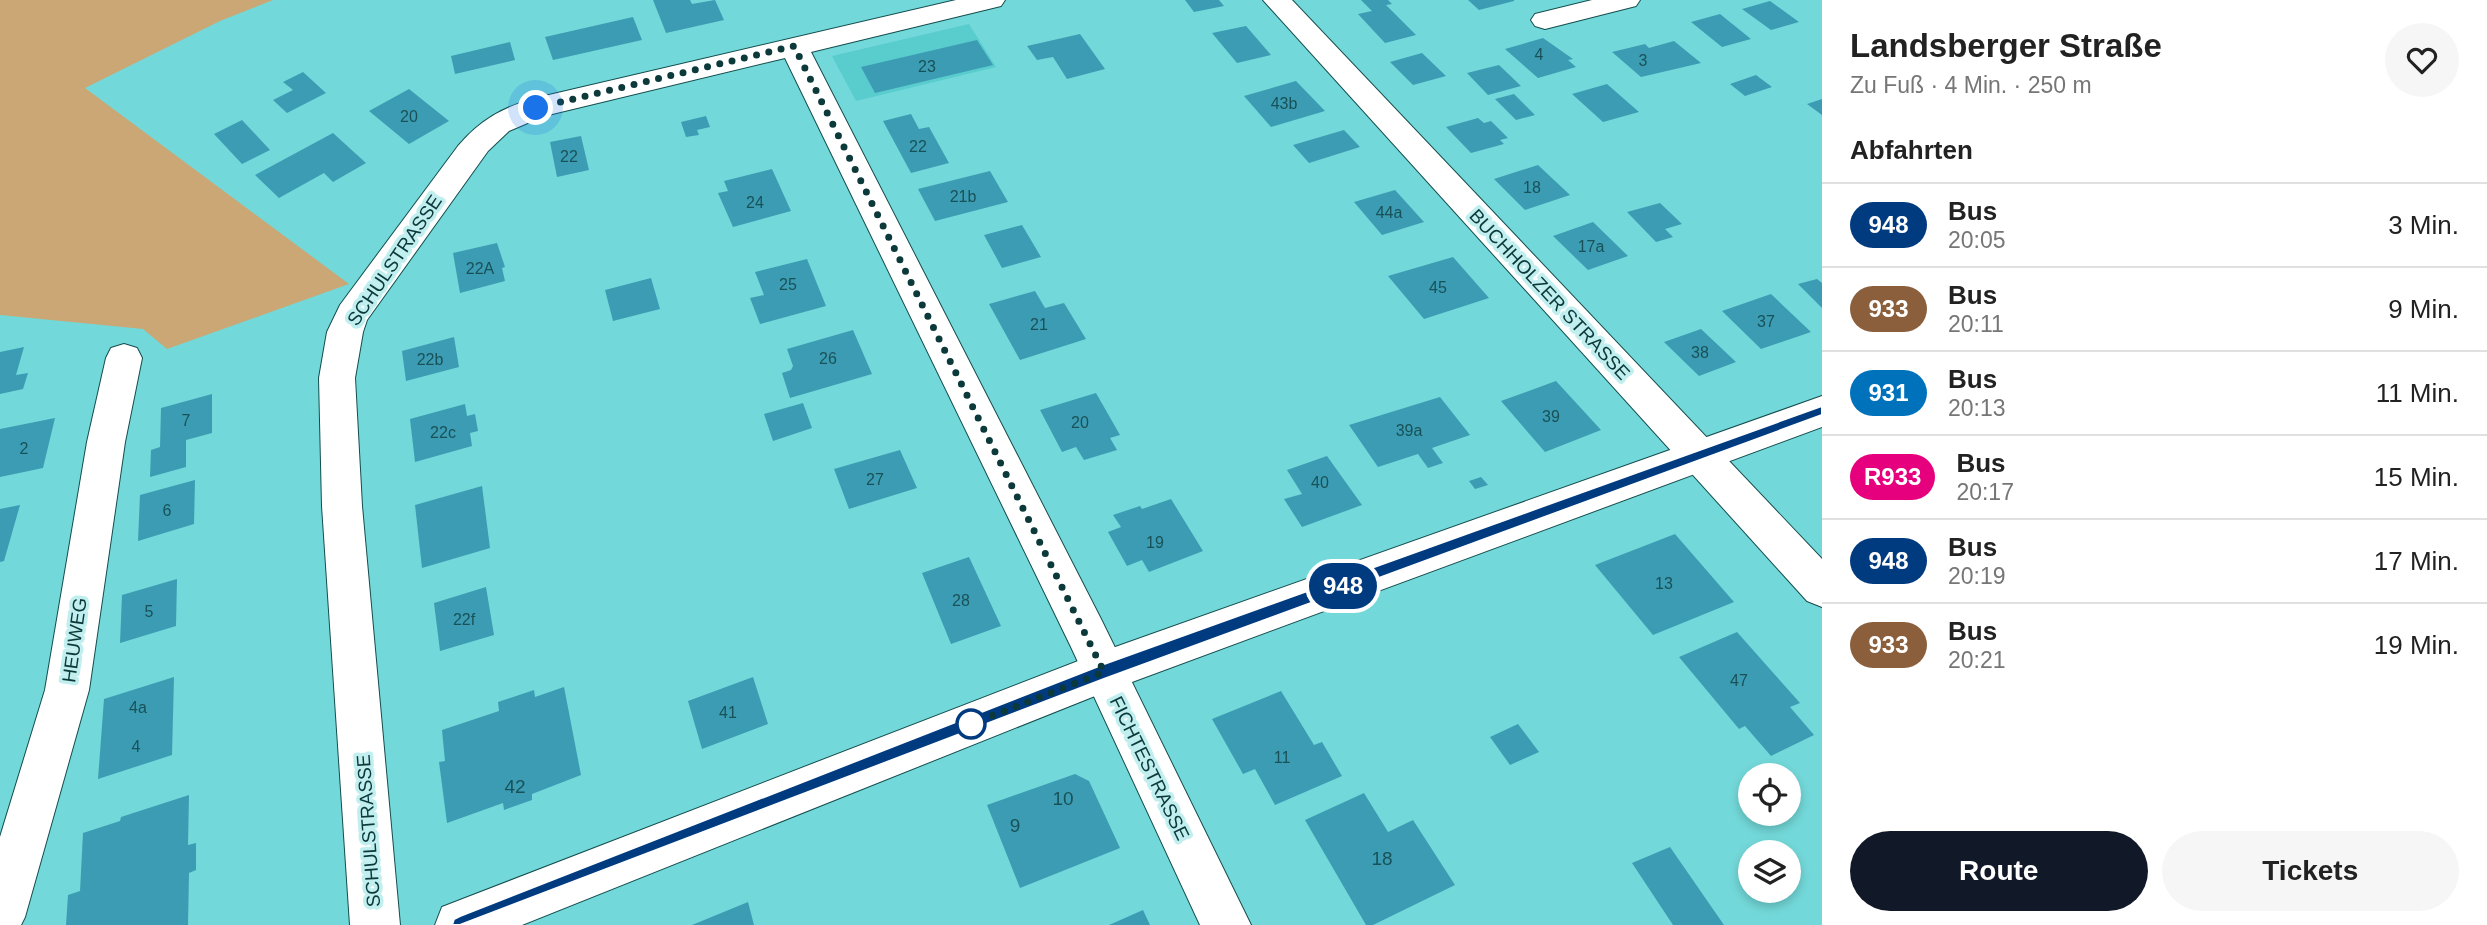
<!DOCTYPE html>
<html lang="de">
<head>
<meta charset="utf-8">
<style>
	body { margin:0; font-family:Arial,sans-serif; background:#f6f6f6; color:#222; height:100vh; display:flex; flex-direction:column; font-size:26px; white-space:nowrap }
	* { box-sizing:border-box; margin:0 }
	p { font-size:23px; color:#767676 }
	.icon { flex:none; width:38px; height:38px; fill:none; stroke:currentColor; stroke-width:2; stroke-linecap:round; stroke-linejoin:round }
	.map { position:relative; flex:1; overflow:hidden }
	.drawer { display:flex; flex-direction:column; background:#fff; width:665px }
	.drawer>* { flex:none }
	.badge { padding:0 14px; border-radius:23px; font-size:24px; line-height:46px }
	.controls { position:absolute; left:1738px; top:763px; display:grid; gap:14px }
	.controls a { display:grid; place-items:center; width:63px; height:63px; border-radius:50%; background:#fff; box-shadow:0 4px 10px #0003; font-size:35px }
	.you { position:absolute; width:35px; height:35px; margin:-18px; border:5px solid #fff; border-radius:50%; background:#1a73e8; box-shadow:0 0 0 10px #1a73e833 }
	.map>.badge { position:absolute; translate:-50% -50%; box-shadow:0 0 0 4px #fff }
	h2 { padding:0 28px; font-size:26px; line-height:63px }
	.round { display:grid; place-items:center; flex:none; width:74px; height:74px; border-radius:37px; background:#f6f6f6 }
	.headline { display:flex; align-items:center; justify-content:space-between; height:119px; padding:0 28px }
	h1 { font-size:33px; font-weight:600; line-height:52px }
	.button { display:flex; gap:14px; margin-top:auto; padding:14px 28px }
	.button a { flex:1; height:80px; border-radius:42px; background:#111827; color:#fff; font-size:28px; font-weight:600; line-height:80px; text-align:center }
	.button a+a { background:#f6f6f6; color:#222 }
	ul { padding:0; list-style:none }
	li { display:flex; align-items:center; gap:21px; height:84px; padding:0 28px; border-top:2px solid #e0e0e0 }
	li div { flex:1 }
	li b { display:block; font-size:26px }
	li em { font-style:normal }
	li .badge { min-width:77px; font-weight:700; text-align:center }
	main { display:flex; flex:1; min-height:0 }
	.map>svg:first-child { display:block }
</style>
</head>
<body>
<main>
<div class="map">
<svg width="1822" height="925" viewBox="0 0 1822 925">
	<rect width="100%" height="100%" fill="#73d8d9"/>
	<path fill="#59ccce" d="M 969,24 L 996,67 L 856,101 L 832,56 Z"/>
	<path fill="#caa774" d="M 0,0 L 273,0 L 220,21 L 85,88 L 349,284 L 167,349 L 143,329 L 0,315 Z"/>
	<path fill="#3c9cb3" d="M 653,0 L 690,0 L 692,4 L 715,0 L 724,20 L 666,33 Z
		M 1185,0 L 1219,0 L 1224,6 L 1194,12 Z
		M 1361,0 L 1388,0 L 1392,4 L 1386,5 L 1416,35 L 1385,43 L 1358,14 L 1372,11 Z
		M 1468,0 L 1514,0 L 1514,1 L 1479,10 Z
		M 1770,1 L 1799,22 L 1771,30 L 1742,9 Z
		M 1720,14 L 1751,39 L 1722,47 L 1691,22 Z
		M 633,17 L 642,40 L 553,60 L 545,37 Z
		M 1246,26 L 1271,55 L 1237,63 L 1212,33 Z
		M 1080,34 L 1105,69 L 1067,79 L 1053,57 L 1037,60 L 1027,46 Z
		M 1543,38 L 1573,59 L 1568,60 L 1576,67 L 1538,78 L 1505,49 Z
		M 977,40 L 993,65 L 875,93 L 861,67 Z
		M 1674,41 L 1701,63 L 1641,77 L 1612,52 L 1645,44 L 1649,48 Z
		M 510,42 L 515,60 L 455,74 L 451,56 Z
		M 1422,53 L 1446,76 L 1413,85 L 1390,62 Z
		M 1499,65 L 1521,86 L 1488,95 L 1467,73 Z
		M 303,72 L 326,93 L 287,113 L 273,100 L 293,90 L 283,82 Z
		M 1756,75 L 1772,87 L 1745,96 L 1730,84 Z
		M 1296,81 L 1325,111 L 1271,127 L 1244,96 Z
		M 1607,84 L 1639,112 L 1603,122 L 1572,94 Z
		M 409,89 L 449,121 L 409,144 L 369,111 Z
		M 1514,94 L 1535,115 L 1516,120 L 1495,99 Z
		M 1822,99 L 1822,115 L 1807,104 Z
		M 911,114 L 919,129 L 929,127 L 949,163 L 911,173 L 883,121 Z
		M 706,116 L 710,127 L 697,130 L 699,135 L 686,137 L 681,122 Z
		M 1478,118 L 1484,123 L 1491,121 L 1508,138 L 1500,140 L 1504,144 L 1471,153 L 1446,127 Z
		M 242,120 L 270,150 L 242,164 L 214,134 Z
		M 1344,130 L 1360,147 L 1309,163 L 1293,145 Z
		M 333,133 L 366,163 L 333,182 L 324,173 L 279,198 L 255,175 Z
		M 581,136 L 589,170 L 557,177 L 550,142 Z
		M 1538,165 L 1570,195 L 1525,210 L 1494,179 Z
		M 772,169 L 791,211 L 733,227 L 718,193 L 728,191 L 724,181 Z
		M 990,171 L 1008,202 L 935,221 L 918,189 Z
		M 1395,190 L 1424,222 L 1382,235 L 1354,202 Z
		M 1660,203 L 1682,224 L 1665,229 L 1673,237 L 1656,242 L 1627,212 Z
		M 1593,222 L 1628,256 L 1588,270 L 1553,236 Z
		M 1022,225 L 1041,257 L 1002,268 L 984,235 Z
		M 497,243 L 505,267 L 502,268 L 505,281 L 460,293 L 453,253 Z
		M 1453,257 L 1489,298 L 1424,319 L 1388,276 Z
		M 807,259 L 826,306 L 760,324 L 750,298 L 764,295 L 755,272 Z
		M 651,278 L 660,309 L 613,321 L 605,290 Z
		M 1817,279 L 1822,283 L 1822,308 L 1798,284 Z
		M 1035,291 L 1045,308 L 1064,303 L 1086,339 L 1020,360 L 989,304 Z
		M 1771,294 L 1811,332 L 1761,349 L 1722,311 Z
		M 1701,329 L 1736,362 L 1699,376 L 1664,342 Z
		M 853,330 L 872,374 L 790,398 L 782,373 L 791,370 L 793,366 L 787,349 Z
		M 454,337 L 459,367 L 406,381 L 402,351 Z
		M 24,347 L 16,375 L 28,373 L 23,389 L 0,394 L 0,352 Z
		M 1556,381 L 1601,430 L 1545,452 L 1501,401 Z
		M 1096,393 L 1120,435 L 1110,438 L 1117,450 L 1084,460 L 1076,447 L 1062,452 L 1040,410 Z
		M 212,394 L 212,433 L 186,440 L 186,467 L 150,477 L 151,450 L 160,447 L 161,408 Z
		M 1440,397 L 1470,435 L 1432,448 L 1443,463 L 1428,468 L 1418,454 L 1378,467 L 1349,425 Z
		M 803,403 L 812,428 L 773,441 L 764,414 Z
		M 465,404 L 467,416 L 475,414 L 478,431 L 470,433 L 472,446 L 415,462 L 410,419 Z
		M 55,418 L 43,468 L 0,477 L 0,429 Z
		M 900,450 L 917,488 L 849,509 L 834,469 Z
		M 1327,456 L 1362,505 L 1302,527 L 1284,499 L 1302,494 L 1287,470 Z
		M 1481,477 L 1488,485 L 1475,489 L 1469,481 Z
		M 195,480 L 194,524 L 138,541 L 140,495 Z
		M 482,486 L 490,548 L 422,568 L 415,505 Z
		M 1171,499 L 1203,551 L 1149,572 L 1142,560 L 1127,566 L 1108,532 L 1121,527 L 1113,515 L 1140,506 L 1142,509 Z
		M 20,505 L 4,561 L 0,562 L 0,509 Z
		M 1675,534 L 1734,602 L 1653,635 L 1595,565 Z
		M 969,557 L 1001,626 L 951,644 L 922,573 Z
		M 177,579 L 176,626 L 120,643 L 122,595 Z
		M 486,587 L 494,635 L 440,651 L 434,603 Z
		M 1737,632 L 1800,703 L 1790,707 L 1814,735 L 1771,756 L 1745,726 L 1739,729 L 1679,657 Z
		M 174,677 L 172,755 L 98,779 L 104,699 Z
		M 753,677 L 768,724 L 702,749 L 688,701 Z
		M 564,687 L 581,775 L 532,794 L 532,800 L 504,810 L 503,803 L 447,823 L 439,762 L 445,761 L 442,730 L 499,711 L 498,702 L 534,690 L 535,697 Z
		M 1281,691 L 1314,745 L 1322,742 L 1342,776 L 1275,805 L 1255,769 L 1243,774 L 1212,719 Z
		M 1518,724 L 1539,752 L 1510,765 L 1490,737 Z
		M 1075,774 L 1089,781 L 1120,848 L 1020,888 L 987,805 Z
		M 1364,793 L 1388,832 L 1413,820 L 1455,885 L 1373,925 L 1366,925 L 1305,820 Z
		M 189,795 L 188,845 L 196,843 L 196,870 L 189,873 L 188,925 L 66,925 L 68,895 L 80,891 L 83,833 L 120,821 L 121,817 Z
		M 1670,847 L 1724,925 L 1673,925 L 1632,863 Z
		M 748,902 L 754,925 L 692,925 Z
		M 1143,910 L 1150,925 L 1109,925 Z"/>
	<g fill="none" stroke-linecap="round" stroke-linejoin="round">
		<defs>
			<path id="minor" d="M 956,0 L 1005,0 L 1001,6 L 811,52 L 1101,619 L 1251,925 L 1200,925 L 1071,647 L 785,58 L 544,116 L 509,131 L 488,151 L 367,320 L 363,332 L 355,378 L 362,506 L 400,925 L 350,925 L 322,506 L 319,378 L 327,332 L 340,305 L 458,146 C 480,120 503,107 536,98 Z
				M 1263,0 L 1292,0 L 1822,559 L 1822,607 L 1807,601 Z
				M 1592,0 L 1640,0 L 1636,6 L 1545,29 L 1535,26 L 1531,20 L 1535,14 Z
				M 124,344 L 137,348 L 142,358 L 125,442 L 89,690 L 25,917 L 21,925 L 0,925 L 0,837 L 45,690 L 87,442 L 106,358 L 111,348 Z"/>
			<path id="major" d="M 1822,396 L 1822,427 L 1105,692 L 522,925 L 435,925 L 442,907 L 460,900 L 1104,651 Z"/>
		</defs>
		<use href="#minor" stroke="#154d4e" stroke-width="2"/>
		<use href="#major" stroke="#154d4e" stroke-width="2"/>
		<use href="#minor" fill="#fff" fill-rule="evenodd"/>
		<use href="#major" fill="#fff" fill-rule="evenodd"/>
	</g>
	<path fill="#003b80" stroke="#fff" stroke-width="2" d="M 1822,406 L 1822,415 L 1104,679 L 460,925 L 452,925 L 454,919 L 460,916 L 1104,664 Z"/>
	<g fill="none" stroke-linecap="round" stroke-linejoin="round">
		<path stroke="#0c393a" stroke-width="7" stroke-dasharray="0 12.6" d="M 536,108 L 794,46 L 1104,672 L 971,724"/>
	</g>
	<circle fill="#fff" stroke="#003b80" stroke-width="3.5" cx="971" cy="724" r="14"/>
	<g text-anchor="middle" stroke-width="7" stroke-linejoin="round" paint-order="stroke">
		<g font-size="16" fill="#185258">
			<text x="1539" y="60">4</text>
			<text x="1643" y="66">3</text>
			<text x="927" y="72">23</text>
			<text x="1284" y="109">43b</text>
			<text x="409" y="122">20</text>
			<text x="918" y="152">22</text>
			<text x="569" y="162">22</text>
			<text x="1532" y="193">18</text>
			<text x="963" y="202">21b</text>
			<text x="755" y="208">24</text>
			<text x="1389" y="218">44a</text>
			<text x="1591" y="252">17a</text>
			<text x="480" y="274">22A</text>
			<text x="788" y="290">25</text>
			<text x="1438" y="293">45</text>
			<text x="1766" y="327">37</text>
			<text x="1039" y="330">21</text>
			<text x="1700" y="358">38</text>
			<text x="828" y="364">26</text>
			<text x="430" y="365">22b</text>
			<text x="1551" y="422">39</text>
			<text x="186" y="426">7</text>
			<text x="1080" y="428">20</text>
			<text x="1409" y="436">39a</text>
			<text x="443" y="438">22c</text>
			<text x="24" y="454">2</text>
			<text x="875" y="485">27</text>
			<text x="1320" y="488">40</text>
			<text x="167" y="516">6</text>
			<text x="1155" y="548">19</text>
			<text x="1664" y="589">13</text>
			<text x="961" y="606">28</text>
			<text x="149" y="617">5</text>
			<text x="464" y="625">22f</text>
			<text x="1739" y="686">47</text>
			<text x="138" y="713">4a</text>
			<text x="728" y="718">41</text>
			<text x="136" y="752">4</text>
			<text x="1282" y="763">11</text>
		</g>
		<g font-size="19" fill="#0c393a" stroke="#c1efef">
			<text transform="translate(394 260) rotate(-56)" y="7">SCHULSTRASSE</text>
			<text transform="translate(1550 294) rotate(47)" y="7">BUCHHOLZER STRASSE</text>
			<text transform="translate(74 640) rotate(-82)" y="7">HEUWEG</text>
			<text transform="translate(1150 768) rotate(64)" y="7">FICHTESTRASSE</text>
			<text transform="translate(368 831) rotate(-94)" y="7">SCHULSTRASSE</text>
		</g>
		<g font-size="19" fill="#185258">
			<text x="515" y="793">42</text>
			<text x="1063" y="805">10</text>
			<text x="1015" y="832">9</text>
			<text x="1382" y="865">18</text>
		</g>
	</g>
</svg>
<div class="controls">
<a><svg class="icon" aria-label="locate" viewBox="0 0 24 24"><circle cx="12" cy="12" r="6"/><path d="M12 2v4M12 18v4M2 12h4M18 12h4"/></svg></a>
<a><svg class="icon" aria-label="layers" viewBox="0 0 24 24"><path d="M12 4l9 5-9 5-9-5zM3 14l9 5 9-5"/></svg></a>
</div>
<div class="you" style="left:536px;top:108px"></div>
<b class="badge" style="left:1343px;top:586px;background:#003b80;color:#fff">948</b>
</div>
<section class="drawer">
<div class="headline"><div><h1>Landsberger Straße</h1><p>Zu Fuß · 4 Min. · 250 m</p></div><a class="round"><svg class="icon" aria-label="heart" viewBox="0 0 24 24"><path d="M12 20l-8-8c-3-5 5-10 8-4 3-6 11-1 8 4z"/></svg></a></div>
<h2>Abfahrten</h2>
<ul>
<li><span class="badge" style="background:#003b80;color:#fff">948</span><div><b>Bus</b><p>20:05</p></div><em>3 Min.</em></li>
<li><span class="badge" style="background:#8b5e3c;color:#fff">933</span><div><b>Bus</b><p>20:11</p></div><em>9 Min.</em></li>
<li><span class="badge" style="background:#0072bc;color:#fff">931</span><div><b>Bus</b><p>20:13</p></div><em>11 Min.</em></li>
<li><span class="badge" style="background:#e6007e;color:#fff">R933</span><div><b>Bus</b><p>20:17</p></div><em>15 Min.</em></li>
<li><span class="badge" style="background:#003b80;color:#fff">948</span><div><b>Bus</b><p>20:19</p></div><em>17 Min.</em></li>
<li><span class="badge" style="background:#8b5e3c;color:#fff">933</span><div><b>Bus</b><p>20:21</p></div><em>19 Min.</em></li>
</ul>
<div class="button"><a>Route</a><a>Tickets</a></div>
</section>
</main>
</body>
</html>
